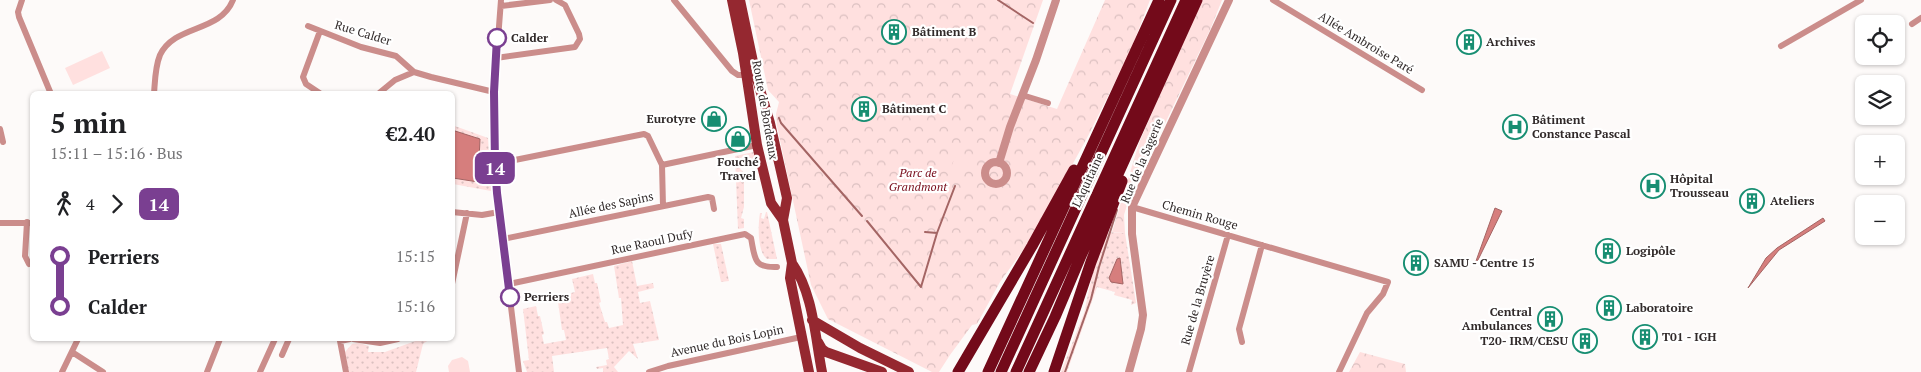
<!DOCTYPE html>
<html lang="en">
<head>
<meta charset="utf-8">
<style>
	body { margin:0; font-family:"PT Serif",serif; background:#f6f6f6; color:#202124; height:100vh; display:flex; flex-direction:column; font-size:19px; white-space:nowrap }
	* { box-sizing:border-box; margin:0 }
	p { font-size:16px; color:#757577 }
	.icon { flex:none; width:28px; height:28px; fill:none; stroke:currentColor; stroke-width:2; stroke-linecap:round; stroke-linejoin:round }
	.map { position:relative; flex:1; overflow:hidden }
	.drawer { position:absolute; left:30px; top:91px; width:425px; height:250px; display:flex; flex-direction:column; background:#fff; border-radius:8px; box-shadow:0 1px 4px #0004 }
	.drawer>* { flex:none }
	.badge { padding:0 10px; border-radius:8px; font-size:18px; line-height:32px }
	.fabs { position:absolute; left:1855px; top:15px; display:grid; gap:10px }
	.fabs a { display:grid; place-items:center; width:50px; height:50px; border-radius:8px; background:#fff; box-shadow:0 1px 4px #0004; font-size:25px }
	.map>.badge { position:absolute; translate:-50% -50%; box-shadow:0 0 0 2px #fff }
	.legs { display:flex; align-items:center; gap:8px; height:55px; padding:0 20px; font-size:16px }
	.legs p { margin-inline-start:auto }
	.head { display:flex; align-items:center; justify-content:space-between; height:85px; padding:0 20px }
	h1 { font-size:28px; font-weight:600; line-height:38px }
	ul { padding:0 20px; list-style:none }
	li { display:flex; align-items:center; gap:18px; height:50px; font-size:19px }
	li i { display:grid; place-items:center; width:8px; height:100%; margin:0 6px; background:currentColor }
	li i::after { content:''; width:12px; height:12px; margin:-6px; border:4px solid; border-radius:50%; background:#fff }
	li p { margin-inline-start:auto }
	li:first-child i { background:linear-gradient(#0000 50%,currentColor 0) }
	li:last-child i { background:linear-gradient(currentColor 50%,#0000 0) }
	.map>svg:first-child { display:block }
</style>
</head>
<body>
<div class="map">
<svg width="1921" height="372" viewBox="0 0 1921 372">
	<defs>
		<pattern id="grass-dots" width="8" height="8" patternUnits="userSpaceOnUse" patternTransform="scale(1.25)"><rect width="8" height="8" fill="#ffe0df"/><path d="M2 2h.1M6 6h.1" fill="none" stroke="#dbc0c0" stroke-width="1.8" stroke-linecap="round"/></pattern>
		<pattern id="forest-crowns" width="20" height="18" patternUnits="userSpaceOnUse" patternTransform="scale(1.25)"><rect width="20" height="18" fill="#ffe0df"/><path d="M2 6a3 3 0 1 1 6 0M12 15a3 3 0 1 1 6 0" fill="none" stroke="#dbc0c0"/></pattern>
	</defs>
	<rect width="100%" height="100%" fill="#fdfaf9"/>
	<path fill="url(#grass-dots)" d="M 452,125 L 488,138 L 491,191 L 453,184 Z
		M 754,152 L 756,162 L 744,155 L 739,161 L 743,164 L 740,169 L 750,177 L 744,178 L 744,207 L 741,218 L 744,219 L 744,228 L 738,229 L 735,156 Z
		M 766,212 L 767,212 L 777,259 L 767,259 C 757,252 758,224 760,213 L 762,213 L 761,218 L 764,219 Z
		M 1106,232 L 1125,233 L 1136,303 L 1131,305 L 1132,300 L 1114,295 L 1115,292 L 1097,287 L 1067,372 L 1061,372 L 1084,313 L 1092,276 Z
		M 713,244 L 721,244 L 729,281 L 721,282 Z
		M 632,261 L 637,286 L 653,283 L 654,288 L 638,292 L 640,303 L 650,301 L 659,340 L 633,344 L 638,359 L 629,351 L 614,367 L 618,372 L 603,372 L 603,368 L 597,369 L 596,367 L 607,365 L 606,360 L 609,359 L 607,348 L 552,356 L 554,372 L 527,372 L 523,361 L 529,360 L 523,309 L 536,306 L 538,316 L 540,316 L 544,334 L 542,335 L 544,344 L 566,340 L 564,330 L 562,330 L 558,302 L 564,301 L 563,298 L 571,296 L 571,293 L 575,292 L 572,279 L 593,274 L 595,283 L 597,283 L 601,302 L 599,303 L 605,322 L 607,322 L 609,328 L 623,325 L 621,298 L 619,298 L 614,266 Z
		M 421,339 L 430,339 L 423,344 L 416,372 L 349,372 L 345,352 L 352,344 L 359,343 L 369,346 L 368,352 L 385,352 Z"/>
	<path fill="url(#forest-crowns)" d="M 749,0 L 1043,0 L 1010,94 L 1057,109 L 1105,0 L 1150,0 L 1130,52 L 1088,136 L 1034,235 L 1000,282 L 977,324 L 972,325 L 950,355 L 939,372 L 932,372 L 828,319 L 811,285 L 777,126 L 776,114 L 779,102 L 768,90 Z
		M 1201,0 L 1222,0 L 1210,30 L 1129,198 L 1124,215 L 1125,233 L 1112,232 L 1139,143 Z
		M 1360,352 L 1405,364 L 1406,372 L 1349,372 Z"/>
	<path fill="#ffe0df" d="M 102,51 L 110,68 L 73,85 L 65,68 Z
		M 956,155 L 970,160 L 961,183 L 947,177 Z
		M 462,357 L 468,361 L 470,372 L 449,372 L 448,366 L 452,360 Z"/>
	<path fill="#d67e7d" stroke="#a46564" d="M 452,130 L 480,139 L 478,182 L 453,178 Z
		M 1495,208 L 1502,211 L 1478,260 L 1476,261 Z
		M 1823,218 L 1825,221 L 1779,250 L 1748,288 L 1766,258 L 1777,248 Z
		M 1120,258 L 1123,284 L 1111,282 L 1109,278 L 1117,259 Z"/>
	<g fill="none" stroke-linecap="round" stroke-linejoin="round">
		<path stroke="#a46564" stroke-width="2" d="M 998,0 L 1033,23
			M 779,118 L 781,123 L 862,216
			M 867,221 L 921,287 L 937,233
			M 925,232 L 937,233 L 955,186
			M 1065,372 L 1091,299 L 1099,267 L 1117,210"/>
		<path stroke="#cb8d8b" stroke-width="6" d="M 22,0 L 18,12 L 19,17 L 51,94
			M 501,0 L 494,92 L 497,193 L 519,372
			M 674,0 L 732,71 L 738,75 L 746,75
			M 1273,0 L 1422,90
			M 501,6 L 550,0
			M 1912,24 L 1921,18
			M 308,26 L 361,47 L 396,56 L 414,72 L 431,77 L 494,92
			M 320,31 L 303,77 L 306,84 L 321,94
			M 1781,46 L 1861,0
			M 496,58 L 575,47 L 580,39 L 579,34 L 565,5 L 556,0
			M 154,94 C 155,81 155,67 160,55 C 175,24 220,33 233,0
			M 378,94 L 395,80 L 414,72
			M 1022,95 L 1048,103
			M 0,129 L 3,142
			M 495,164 L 644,134 L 648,136 L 662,165 L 663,206
			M 662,165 L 757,145
			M 1132,207 L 1388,282 L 1383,294 L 1367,313 L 1339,372
			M 452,212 L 482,215 L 499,212
			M 27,222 L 25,256 L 29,264
			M 0,223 L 32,223
			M 503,239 L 708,197 L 712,198 L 714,209
			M 452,284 L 467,213
			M 509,284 L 745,234 L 751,238 C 755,258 753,268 777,267
			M 353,339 L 380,343 L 398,339
			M 1242,342 L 1239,329 L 1262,245
			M 72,352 L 103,372
			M 282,355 L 289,339
			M 62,372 L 78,339
			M 207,372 L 220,339
			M 260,372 L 275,339
			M 346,372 L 340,341 L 350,339
			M 649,372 L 668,366 L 801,337
			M 1189,372 L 1228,235"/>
		<path stroke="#cb8d8b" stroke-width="8" d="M985 173a11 11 0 1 1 22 0a11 11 0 1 1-22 0Z
			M 999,163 L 1010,127 L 1036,60 L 1056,0
			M 1129,372 L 1141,329 L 1143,315 L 1132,234 L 1132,207 L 1229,0"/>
		<path stroke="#952830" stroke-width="10" d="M 732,0 L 743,53 L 757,145 L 771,203 L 783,220
			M 740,0 L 756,76 L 770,123 L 787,198 L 783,220 L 792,263 L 790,278 L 809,372
			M 792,263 C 813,293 815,336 822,372
			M 812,320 L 860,348 L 909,372
			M 818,342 L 822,349 L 826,352 L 882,372"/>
		<path stroke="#730a1a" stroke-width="11" d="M 958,372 L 1032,246 L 1074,170
			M 988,372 L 1159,0
			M 1001,372 L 1171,0
			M 1016,372 L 1186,0
			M 1029,372 L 1055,317 L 1080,258 L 1197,0
			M 1054,372 L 1091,262 L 1122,181"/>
	</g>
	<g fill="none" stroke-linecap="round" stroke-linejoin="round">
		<defs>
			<path id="line-1" d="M 497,38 L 494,92 L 495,164 L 497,193 L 510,297"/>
		</defs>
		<use href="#line-1" stroke="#fff" stroke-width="11"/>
		<use href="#line-1" stroke="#7a3f91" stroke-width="8"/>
	</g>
	<defs>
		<symbol id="building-ring" viewBox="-11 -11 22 22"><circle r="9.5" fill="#fff" stroke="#178e72" stroke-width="1.5"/><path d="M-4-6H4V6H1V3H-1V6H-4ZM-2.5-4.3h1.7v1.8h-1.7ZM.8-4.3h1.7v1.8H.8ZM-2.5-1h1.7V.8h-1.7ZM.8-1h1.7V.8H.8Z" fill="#178e72"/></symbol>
		<symbol id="shop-ring" viewBox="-11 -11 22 22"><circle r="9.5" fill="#fff" stroke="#178e72" stroke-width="1.5"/><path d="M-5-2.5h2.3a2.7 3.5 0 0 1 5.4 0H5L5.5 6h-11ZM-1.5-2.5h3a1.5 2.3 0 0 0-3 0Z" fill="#178e72"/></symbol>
		<symbol id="hospital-ring" viewBox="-11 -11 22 22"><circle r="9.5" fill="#fff" stroke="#178e72" stroke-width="1.5"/><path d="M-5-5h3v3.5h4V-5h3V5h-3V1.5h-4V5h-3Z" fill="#178e72"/></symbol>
	</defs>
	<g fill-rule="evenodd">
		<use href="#building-ring" x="880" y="18" width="28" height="28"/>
		<use href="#building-ring" x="1455" y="28" width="28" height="28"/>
		<use href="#building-ring" x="850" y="95" width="28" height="28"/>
		<use href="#shop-ring" x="700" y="105" width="28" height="28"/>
		<use href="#hospital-ring" x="1501" y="113" width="28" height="28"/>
		<use href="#shop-ring" x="724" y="125" width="28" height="28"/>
		<use href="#hospital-ring" x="1639" y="172" width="28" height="28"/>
		<use href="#building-ring" x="1738" y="187" width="28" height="28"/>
		<use href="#building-ring" x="1594" y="237" width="28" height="28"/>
		<use href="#building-ring" x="1402" y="249" width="28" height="28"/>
		<use href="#building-ring" x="1595" y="294" width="28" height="28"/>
		<use href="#building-ring" x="1536" y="305" width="28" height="28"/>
		<use href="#building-ring" x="1631" y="323" width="28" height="28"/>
		<use href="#building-ring" x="1571" y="327" width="28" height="28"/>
	</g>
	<g fill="#fff" stroke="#7a3f91" stroke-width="2.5">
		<circle cx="497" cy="38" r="9"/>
		<circle cx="510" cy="297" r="9"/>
	</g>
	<g text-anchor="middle" stroke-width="4.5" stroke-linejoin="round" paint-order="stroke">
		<g font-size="12" font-weight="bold" fill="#312a2a" stroke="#fff" text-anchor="start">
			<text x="912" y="36">Bâtiment B</text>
			<text x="1486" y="46">Archives</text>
			<text x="882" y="113">Bâtiment C</text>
			<text x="696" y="123" text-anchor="end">Eurotyre</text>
			<text x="1532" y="124">Bâtiment<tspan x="1532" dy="14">Constance Pascal</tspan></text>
			<text x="738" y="166" text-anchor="middle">Fouché<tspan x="738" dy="14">Travel</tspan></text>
			<text x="1670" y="183">Hôpital<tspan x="1670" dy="14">Trousseau</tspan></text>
			<text x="1770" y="205">Ateliers</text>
			<text x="1626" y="255">Logipôle</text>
			<text x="1434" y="267">SAMU - Centre 15</text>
			<text x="1626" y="312">Laboratoire</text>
			<text x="1532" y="316" text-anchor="end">Central<tspan x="1532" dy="14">Ambulances</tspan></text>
			<text x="1662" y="341">T01 - IGH</text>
			<text x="1568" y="345" text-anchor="end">T20- IRM/CESU</text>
		</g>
		<g font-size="12" fill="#312a2a" stroke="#fff">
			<text transform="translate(363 33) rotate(17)" y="4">Rue Calder</text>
			<text transform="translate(1366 43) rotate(31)" y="4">Allée Ambroise Paré</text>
			<text transform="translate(765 110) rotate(80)" y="4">Route de Bordeaux</text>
			<text transform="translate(1142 161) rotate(-67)" y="4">Rue de la Sagerie</text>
			<text transform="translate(1088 180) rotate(-65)" y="4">L'Aquitaine</text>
			<text transform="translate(611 205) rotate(-12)" y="4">Allée des Sapins</text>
			<text transform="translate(1200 215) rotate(16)" y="4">Chemin Rouge</text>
			<text transform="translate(652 242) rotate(-12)" y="4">Rue Raoul Dufy</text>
			<text transform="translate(1198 300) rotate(-74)" y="4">Rue de la Bruyère</text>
			<text transform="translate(727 341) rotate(-12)" y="4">Avenue du Bois Lopin</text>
		</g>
		<g font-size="12" font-weight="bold" fill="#312a2a" stroke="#fff" text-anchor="start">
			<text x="511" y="42">Calder</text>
			<text x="524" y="301">Perriers</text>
		</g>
		<g font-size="12" font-style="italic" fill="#790d1c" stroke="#fff">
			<text x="918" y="177">Parc de<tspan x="918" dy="14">Grandmont</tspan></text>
		</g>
	</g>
</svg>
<div class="fabs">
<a><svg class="icon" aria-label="locate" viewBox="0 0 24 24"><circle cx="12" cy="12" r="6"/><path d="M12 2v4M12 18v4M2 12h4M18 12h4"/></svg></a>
<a><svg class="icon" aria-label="layers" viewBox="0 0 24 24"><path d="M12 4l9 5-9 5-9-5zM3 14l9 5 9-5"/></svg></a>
<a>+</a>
<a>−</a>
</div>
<b class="badge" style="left:495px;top:168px;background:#7a3f91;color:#fff">14</b>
<section class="drawer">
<div class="head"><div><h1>5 min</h1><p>15:11 – 15:16 · Bus</p></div><b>€2.40</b></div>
<div class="legs"><svg class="icon" aria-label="walk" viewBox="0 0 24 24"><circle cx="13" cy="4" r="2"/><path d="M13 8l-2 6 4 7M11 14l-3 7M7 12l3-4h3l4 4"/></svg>4<svg class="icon" aria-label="forward" viewBox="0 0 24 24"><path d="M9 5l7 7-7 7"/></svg><b class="badge" style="background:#7a3f91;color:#fff">14</b></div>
<ul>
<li><i style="color:#7a3f91"></i><b>Perriers</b><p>15:15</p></li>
<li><i style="color:#7a3f91"></i><b>Calder</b><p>15:16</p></li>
</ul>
</section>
</div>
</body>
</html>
